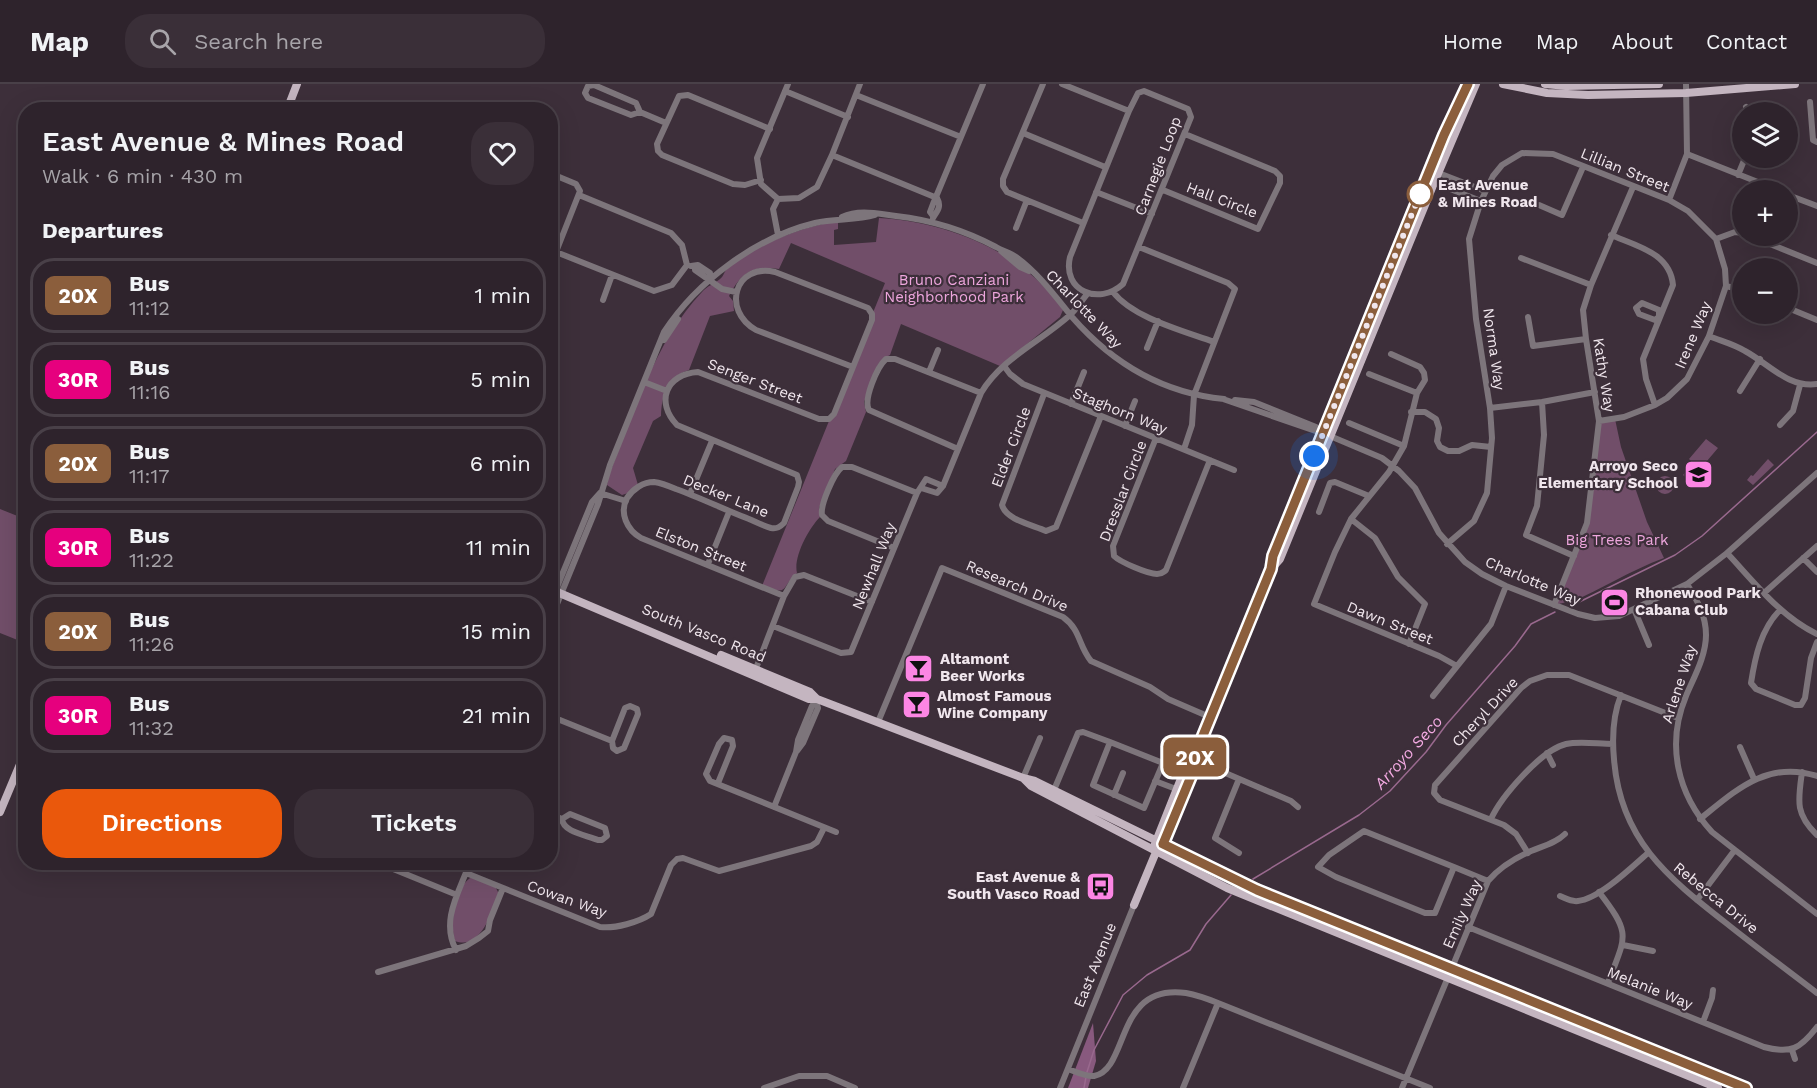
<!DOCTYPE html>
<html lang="en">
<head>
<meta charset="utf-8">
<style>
	body { margin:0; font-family:"Work Sans",sans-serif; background:#3a2f38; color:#f1f3f6; height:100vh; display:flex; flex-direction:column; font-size:22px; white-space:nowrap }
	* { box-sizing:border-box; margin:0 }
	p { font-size:20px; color:#a7a4a9 }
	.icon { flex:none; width:33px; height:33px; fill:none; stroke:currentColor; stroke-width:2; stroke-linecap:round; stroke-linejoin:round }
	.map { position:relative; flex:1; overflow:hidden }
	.drawer { position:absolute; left:18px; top:18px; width:540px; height:768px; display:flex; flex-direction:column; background:#2e232c; border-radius:24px; box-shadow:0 6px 24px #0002,0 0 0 2px #494048 }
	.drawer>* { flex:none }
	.badge { padding:0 12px; border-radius:9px; font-size:21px; line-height:39px }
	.tools { position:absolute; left:1732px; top:18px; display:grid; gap:12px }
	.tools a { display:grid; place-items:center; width:66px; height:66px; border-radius:50%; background:#2e232c; box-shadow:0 6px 24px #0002,0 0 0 2px #494048; font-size:30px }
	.you { position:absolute; width:30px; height:30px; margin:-15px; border:4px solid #fff; border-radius:50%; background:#1a73e8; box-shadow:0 0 0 9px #1a73e833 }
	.map>.badge { position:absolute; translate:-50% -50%; box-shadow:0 0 0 3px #fff }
	h2 { padding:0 24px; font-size:22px; line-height:54px }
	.round { display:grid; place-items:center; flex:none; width:63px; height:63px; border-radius:24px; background:#3a2f38 }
	.headline { display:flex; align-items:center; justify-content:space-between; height:102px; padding:0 24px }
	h1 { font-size:28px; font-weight:600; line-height:45px }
	.primary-button { display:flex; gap:12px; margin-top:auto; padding:12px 24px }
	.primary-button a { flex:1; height:69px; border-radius:24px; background:#ea580c; color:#fff; font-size:24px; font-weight:600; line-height:69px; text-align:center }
	.primary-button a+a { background:#3a2f38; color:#f1f3f6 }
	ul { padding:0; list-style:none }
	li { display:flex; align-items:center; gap:18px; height:75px; margin:0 12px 9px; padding:0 12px; border:3px solid #494048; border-radius:24px }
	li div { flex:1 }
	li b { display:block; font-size:22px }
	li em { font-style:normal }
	li .badge { min-width:66px; font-weight:700; text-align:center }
	header { display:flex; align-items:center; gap:36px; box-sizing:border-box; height:84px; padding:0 30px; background:#2e232c; border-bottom:2px solid #494048 }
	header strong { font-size:28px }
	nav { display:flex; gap:33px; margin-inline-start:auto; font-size:21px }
	.search { width:420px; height:54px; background:#3a2f38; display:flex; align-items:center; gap:15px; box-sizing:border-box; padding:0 21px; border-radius:24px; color:#a7a4a9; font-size:22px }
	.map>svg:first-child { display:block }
</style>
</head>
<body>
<header>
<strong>Map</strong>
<div class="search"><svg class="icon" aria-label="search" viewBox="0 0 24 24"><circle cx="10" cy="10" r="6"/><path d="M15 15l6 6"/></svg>Search here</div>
<nav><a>Home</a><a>Map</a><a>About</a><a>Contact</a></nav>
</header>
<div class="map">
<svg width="1817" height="1004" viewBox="0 0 1817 1004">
	<rect width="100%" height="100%" fill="#3d2f3a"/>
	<path fill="#714e69" d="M 879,134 C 945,137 1025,168 1063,226 L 1060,233 L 1000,282 L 901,240 L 890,271 L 884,274 L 878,281 L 864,318 L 866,328 L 846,377 L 835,385 L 819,424 L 820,433 C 809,444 793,473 797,489 C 779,506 790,511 762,502 L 885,199 L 791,159 L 779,185 C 753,181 741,189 729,212 L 733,217 L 734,227 L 710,232 L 689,286 C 667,293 662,310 661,332 L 653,337 L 633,384 L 638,401 L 628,409 L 622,411 L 607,401 L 608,394 C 633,331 654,259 702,208 C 707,202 714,200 720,195 C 724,192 724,187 728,184 C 759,159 797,145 836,137 L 838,139 L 838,145 L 834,146 L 834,161 L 876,158 Z
		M 1615,335 L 1621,363 L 1647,438 L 1664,474 C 1631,486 1602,505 1569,519 L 1567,518 L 1554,521 L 1587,439 L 1599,337 Z
		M 1706,355 L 1718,364 L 1690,397 L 1683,391 L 1693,379 L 1689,375 Z
		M 1768,375 L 1774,381 L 1753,401 L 1747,396 L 1751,391 L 1753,392 Z
		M1656 401a9 9 0 1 1 18 0a9 9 0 1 1-18 0Z
		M 0,425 L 25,435 L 25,559 L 0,549 Z
		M 472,793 L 495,802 L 499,810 C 492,827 481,867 455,857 C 449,842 456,800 472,793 Z"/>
	<path fill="#88597e" d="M 1093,939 L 1096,977 L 1088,1004 L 1068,1004 Z"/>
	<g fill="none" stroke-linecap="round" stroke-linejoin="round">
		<path stroke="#99698e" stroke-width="1.5" d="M 1571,522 L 1675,471 L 1702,452 L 1817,348
			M 1253,795 L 1359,731 L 1390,707 L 1426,668 L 1446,641 L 1515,562 L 1531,540 L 1555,528
			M 1087,988 L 1094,966 L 1123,911 L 1147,891 L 1190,866 L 1206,840 L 1231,811
			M 1084,1004 L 1086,993"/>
		<path stroke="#7d757b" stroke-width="6" d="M 788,0 L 757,74 L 761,100 L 778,115 L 799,114 L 817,103 L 832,71 L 860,0
			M 1043,0 L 1003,95 L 1003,102 L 1007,108 L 1083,139
			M 1062,0 L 1129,27
			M 785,7 L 848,33
			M 1144,7 L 1188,25 L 1191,33 L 1123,200 C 1099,222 1062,207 1070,173 L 1129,27 L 1138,9 Z
			M 856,11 L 961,53
			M 1810,18 L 1813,56 L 1817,58
			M 1746,23 L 1749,28
			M 640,28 L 631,31 L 588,14 L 585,9 L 588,2 L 594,1 L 636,19 L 640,28 L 666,39
			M 1023,49 L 1105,83
			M 1687,70 L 1778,106
			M 832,71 L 937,114
			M 1436,88 L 1485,107
			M 552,90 L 576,100 L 580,107 L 556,168 L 654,207 L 672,201 L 687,181 L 682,161 L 671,149 L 579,111
			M 1738,91 L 1745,74
			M 761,96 L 745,101 L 733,100 L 662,71 L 658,67 L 657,60 L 679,12 L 688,11 L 770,45
			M 1432,98 L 1481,117
			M 1163,106 L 1258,145 L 1280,99 L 1280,92 L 1275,87 L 1185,50
			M 1096,108 L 1152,130
			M 1788,111 L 1817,122
			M 778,115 L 773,125 L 778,151
			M 1669,116 L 1687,70 L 1686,0
			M 1539,121 L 1562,131 L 1583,83
			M 933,132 L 930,128 L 933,120 L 983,0
			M 842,133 C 859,125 879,130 896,132 C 932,136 964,146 996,163 C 1003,167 1010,169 1016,173 C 1038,189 1055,212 1072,233 C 1113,280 1162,309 1224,315
			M 933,134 C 937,127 942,123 937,114
			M 1016,144 L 1027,116
			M 1611,151 C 1637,162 1670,169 1673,201 L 1643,275 L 1646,295 L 1655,321
			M 1750,152 L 1817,179
			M 1716,155 L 1735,148 L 1743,149
			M 1139,163 L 1228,199 L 1235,205 L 1194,311 L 1192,341 L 1184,365
			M 1001,167 L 1020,183 L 1029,187
			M 1521,174 L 1591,201
			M 691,182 L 698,181 L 710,189 L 710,196
			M 695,182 L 695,186 L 722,205 L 736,208
			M 1726,202 L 1743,206
			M 1113,208 C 1133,234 1184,247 1214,258
			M 603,216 L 612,191
			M 1642,219 L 1659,226 L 1659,233 L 1655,236 L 1639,230 L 1636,224 Z
			M 1788,224 L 1817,236
			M 1528,233 L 1533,262 L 1586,255
			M 1709,252 C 1721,257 1734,260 1745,267 C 1769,280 1788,304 1817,300
			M 664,256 L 678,235
			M 1147,264 L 1158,237
			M 1391,270 L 1420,283 L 1424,289 L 1425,296 L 1417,309 L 1404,362 L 1389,388 L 1351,435 L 1335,468 L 1314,520 L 1439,572 L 1457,582
			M 1004,282 L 1010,290 L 1023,300 L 1234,386
			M 929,288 L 938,266
			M 1369,290 L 1417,309
			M 644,298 L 667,307
			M 1740,307 L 1760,275
			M 1044,310 L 1002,421 C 1006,436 1033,441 1046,447 L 1056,443 L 1101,332
			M 1223,315 L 1330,352 L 1382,374 L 1399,387 L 1415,404 L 1439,449 L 1465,478 L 1482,490 L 1506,502 L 1578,530 L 1595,534 L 1619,532 L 1687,500 L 1727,469 L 1817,389
			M 1235,316 L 1254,318 L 1316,343 L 1322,349
			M 1542,318 L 1544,351 L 1537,422 L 1526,451 L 1574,472
			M 1071,320 L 1084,288
			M 1490,324 L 1542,318 L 1595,308
			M 1411,328 L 1425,328 L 1436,335 L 1439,344 L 1437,357 L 1440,363 L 1448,367 L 1459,367 L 1472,361 L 1491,363
			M 1349,339 L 1404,362
			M 1780,341 L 1793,327 L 1800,301
			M 1125,342 L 1135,317
			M 1156,354 L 1113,462 L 1114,472 C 1120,478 1148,490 1157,490 C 1162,490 1162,489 1166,486 L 1210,376
			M 958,365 L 869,326 C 863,316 877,283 886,275 L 895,275 L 981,309
			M 921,404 L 937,409 L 943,402 L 981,309 C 1002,274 1040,258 1070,231 C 1077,225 1082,216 1088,209
			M 600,409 L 626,417
			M 690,410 L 712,357
			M 1319,428 L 1330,399 L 1335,398 L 1369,412
			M 1351,435 L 1375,454 L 1398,493 L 1425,520 L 1409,560
			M 1447,460 L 1474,437 L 1487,409 L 1492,354 L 1490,324 L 1476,235 L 1469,155 L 1481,117 L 1493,92 L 1502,81 L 1522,69 L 1553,70 L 1669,116 L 1688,127 L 1716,155 L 1725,185 L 1726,202 L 1709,252 L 1687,295 L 1667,314 L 1655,321 L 1624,333 L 1599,337
			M 894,464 L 828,437 L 822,431 C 820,421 834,389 842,383 L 852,383 L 917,409
			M 1727,469 C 1755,499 1780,532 1817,550
			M 1803,474 L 1817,488
			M 708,480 L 729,428
			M 1687,500 C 1697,516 1706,531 1706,551 C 1706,572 1694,593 1686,612 C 1666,660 1677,710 1712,748 L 1817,830
			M 1764,509 L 1817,462
			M 784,512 L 641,454 C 627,446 619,429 627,414 C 633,405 643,398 654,398 C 662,399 669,402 676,405 C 701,414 725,426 749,435 C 756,438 764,442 771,444 C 777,445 780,443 784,439 L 798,403 L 799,398 L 797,391 L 677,341 C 655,318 666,290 698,288 L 819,335 L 829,335 L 834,330 L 872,236 L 872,230 L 868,224 L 775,188 C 735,179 721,226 756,246 L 853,283
			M 550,520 L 592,418 L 600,409
			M 1554,521 L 1587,439 L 1599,337 L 1586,255 L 1583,226 L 1591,201 L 1633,103
			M 1634,525 L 1649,561
			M 1780,526 C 1761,545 1755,573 1751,599 L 1756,605 L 1795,621 L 1801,621 L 1805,614 L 1811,574 L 1817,558
			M 550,537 L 598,420 L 610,381 L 664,248 C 697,197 757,153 815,139 C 835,134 856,137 875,131
			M 773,542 L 841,569 L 851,568 L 917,409 L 926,395 L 943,402
			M 755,587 L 784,512 L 795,493 L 804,491 L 872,518
			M 1621,611 C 1613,631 1612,654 1614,675 C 1620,755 1667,793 1726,839 C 1756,863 1787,886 1817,909
			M 1433,612 L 1491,540 L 1506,502
			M 630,622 L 637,625 L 638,630 L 624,664 L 617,667 L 613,664 L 612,657 L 625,624 Z
			M 550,632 L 612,657
			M 878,638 L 942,484 L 1063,533 C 1081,546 1078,561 1091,577 L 1150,603 L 1168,615 L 1212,634
			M 1110,658 L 1163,679 L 1144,724 L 1093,701 Z
			M 1740,663 L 1754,695
			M 797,667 L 803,659 L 818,624 L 816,618
			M 1547,669 L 1553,681
			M 1194,676 L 1208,682 L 1211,686
			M 1191,681 L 1206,687 L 1223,688 L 1291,717 L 1298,723
			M 1802,688 C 1798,717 1795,730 1817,751
			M 1023,694 L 1040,654
			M 1239,695 L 1215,754 L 1239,769
			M 1155,697 L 1176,705
			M 718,699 L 733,662 L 732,656 L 724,654 L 719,660 L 706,690 L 710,697 L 836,748
			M 1054,706 L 1078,649 L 1083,648 L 1110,658
			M 1114,711 L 1123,689
			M 774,723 L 796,668 L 798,656 L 812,622 L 817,615
			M 550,730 L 562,735
			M 570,730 L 605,744 L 607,752 L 602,756 L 598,756 C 586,751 563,748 562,735 Z
			M 1491,735 C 1501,713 1541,666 1566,660 C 1580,657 1598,660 1613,660
			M 1700,735 C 1736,706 1767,676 1817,692
			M 1364,747 L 1454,783 L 1435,829 L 1425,829 L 1336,793 L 1318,783 L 1329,771 Z
			M 1528,769 L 1516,750 L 1504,741 L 1440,716 L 1434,709 L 1435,701 L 1521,604 L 1530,597 L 1547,591 L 1569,591 L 1678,634
			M 376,778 L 457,811
			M 1454,783 L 1488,797
			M 466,789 L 600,843 C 615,845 639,838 651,830 L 671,781 L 677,775 L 683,774 L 719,787 L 811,762 L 817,758 L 824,744
			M 1599,808 C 1632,851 1626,851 1608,899
			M 1560,812 C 1567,815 1571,818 1578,817 C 1599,815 1632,783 1648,769
			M 1697,816 L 1734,767
			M 1468,843 L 1764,963 C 1791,970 1800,965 1817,943
			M 1623,861 L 1653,867
			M 456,866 C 440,836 460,807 470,778
			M 378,888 L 466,862 L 479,854 L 488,847 L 490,836 L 503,804
			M 1703,938 L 1712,914 L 1713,906
			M 1792,966 L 1795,975
			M 1068,985 C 1076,988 1086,993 1094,992 C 1130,985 1114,899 1186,909 C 1197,911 1208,915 1218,919 L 1430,1004
			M 764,1004 L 799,992 L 827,992 L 855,1004
			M 1060,1004 L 1134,821
			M 1183,1004 L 1218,919
			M 1402,1004 L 1488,797 C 1500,783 1515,774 1531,767 C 1543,762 1556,759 1565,750"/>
		<path stroke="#c4b5c0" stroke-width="8" d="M 1503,0 L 1547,9 L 1588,11 L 1686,9 L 1795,0
			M 1545,0 L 1567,2 L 1659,0
			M 287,26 L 297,0
			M 1272,484 L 1280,475 L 1434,99 L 1476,0
			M 550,505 L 809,615 L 817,615 L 1023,694 L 1035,697 L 1257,806 L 1747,1004
			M 721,571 L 810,608 L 817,615
			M 1024,695 L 1031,702 L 1227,804 L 1718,1004
			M 0,728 L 26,666
			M 1155,760 L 1184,687 L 1191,681
			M 1134,821 L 1156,768 L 1163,761 L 1192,690 L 1191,681 L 1253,533 L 1271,485 L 1273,472 L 1444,51 L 1468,0"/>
	</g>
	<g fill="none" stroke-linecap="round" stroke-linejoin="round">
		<defs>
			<path id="line" d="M 1468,0 L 1444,51 L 1273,472 L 1271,485 L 1191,681 L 1192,690 L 1163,760 L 1257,806 L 1746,1004"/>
		</defs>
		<use href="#line" stroke="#fff" stroke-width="14"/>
		<use href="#line" stroke="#8b5e3c" stroke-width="9"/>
		<path stroke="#f0e6ed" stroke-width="6" stroke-dasharray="0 10.8" d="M 1314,372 L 1420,110"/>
	</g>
	<defs>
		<symbol id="school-square" viewBox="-11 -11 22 22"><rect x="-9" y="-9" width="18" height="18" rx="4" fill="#fc86e4" stroke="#3d2f3a"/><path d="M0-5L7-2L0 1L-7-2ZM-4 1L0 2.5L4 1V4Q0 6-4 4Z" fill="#111"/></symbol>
		<symbol id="stadium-square" viewBox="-11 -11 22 22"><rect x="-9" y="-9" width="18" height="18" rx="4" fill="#fc86e4" stroke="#3d2f3a"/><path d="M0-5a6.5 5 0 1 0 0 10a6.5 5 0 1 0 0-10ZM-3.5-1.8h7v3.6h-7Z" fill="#111"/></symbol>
		<symbol id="bar-square" viewBox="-11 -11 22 22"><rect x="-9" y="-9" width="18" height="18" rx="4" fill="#fc86e4" stroke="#3d2f3a"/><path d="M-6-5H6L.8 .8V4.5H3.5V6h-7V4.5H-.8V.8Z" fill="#111"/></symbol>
		<symbol id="bus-square" viewBox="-11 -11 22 22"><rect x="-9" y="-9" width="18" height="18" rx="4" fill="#fc86e4" stroke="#3d2f3a"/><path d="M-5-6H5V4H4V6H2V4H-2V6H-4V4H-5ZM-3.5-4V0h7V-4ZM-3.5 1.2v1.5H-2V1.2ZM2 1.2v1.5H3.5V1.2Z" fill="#111"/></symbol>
	</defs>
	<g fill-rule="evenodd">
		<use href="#school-square" x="1682" y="374" width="33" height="33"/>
		<use href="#stadium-square" x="1598" y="502" width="33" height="33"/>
		<use href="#bar-square" x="902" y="568" width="33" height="33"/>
		<use href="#bar-square" x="900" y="604" width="33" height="33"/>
		<use href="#bus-square" x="1084" y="786" width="33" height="33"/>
	</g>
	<circle fill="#fff" stroke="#8b5e3c" stroke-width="3" cx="1420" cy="110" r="12"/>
	<g text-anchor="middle" stroke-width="4.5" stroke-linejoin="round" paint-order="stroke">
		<g font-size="15" fill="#f0e6ed" stroke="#3d2f3a">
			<text transform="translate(1158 82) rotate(-69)" y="5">Carnegie Loop</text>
			<text transform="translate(1625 86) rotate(22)" y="5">Lillian Street</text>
			<text transform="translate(1222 116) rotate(21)" y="5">Hall Circle</text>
			<text transform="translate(1084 225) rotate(46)" y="5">Charlotte Way</text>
			<text transform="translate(1693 251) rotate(-67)" y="5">Irene Way</text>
			<text transform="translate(1494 265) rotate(82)" y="5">Norma Way</text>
			<text transform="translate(1604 291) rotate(81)" y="5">Kathy Way</text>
			<text transform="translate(755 297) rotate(21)" y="5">Senger Street</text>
			<text transform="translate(1120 327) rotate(22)" y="5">Staghorn Way</text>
			<text transform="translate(1011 363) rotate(-69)" y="5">Elder Circle</text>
			<text transform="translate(1123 407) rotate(-69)" y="5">Dresslar Circle</text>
			<text transform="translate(726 412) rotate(22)" y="5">Decker Lane</text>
			<text transform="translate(701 465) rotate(22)" y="5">Elston Street</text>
			<text transform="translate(874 482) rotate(-68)" y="5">Newhall Way</text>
			<text transform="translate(1533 497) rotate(23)" y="5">Charlotte Way</text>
			<text transform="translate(1017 502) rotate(23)" y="5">Research Drive</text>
			<text transform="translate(1390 539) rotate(22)" y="5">Dawn Street</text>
			<text transform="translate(704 549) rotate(22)" y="5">South Vasco Road</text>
			<text transform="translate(1679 600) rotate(-72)" y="5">Arlene Way</text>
			<text transform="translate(1485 628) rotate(-47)" y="5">Cheryl Drive</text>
			<text transform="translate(1716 814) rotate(39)" y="5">Rebecca Drive</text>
			<text transform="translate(567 815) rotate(20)" y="5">Cowan Way</text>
			<text transform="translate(1462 830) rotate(-66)" y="5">Emily Way</text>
			<text transform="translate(1095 881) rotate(-68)" y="5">East Avenue</text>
			<text transform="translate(1650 904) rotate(22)" y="5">Melanie Way</text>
		</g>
		<g font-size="15" font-weight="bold" fill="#f0e6ed" stroke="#3d2f3a" text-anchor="start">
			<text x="1438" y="106">East Avenue<tspan x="1438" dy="17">&amp; Mines Road</tspan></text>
		</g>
		<g font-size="15" fill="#eea6dd" stroke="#3d2f3a">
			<text x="954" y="201">Bruno Canziani<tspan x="954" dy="17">Neighborhood Park</tspan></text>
			<text x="1617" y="461">Big Trees Park</text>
		</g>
		<g font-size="15" font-weight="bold" fill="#f0e6ed" stroke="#3d2f3a" text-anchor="start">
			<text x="1678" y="387" text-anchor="end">Arroyo Seco<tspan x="1678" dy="17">Elementary School</tspan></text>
			<text x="1635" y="514">Rhonewood Park<tspan x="1635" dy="17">Cabana Club</tspan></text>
			<text x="940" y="580">Altamont<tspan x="940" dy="17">Beer Works</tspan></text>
			<text x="937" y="617">Almost Famous<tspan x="937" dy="17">Wine Company</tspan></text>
			<text x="1080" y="798" text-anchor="end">East Avenue &amp;<tspan x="1080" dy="17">South Vasco Road</tspan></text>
		</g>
		<g font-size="16" font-style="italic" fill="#f3aae2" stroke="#3d2f3a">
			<text transform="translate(1408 668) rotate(-48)" y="6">Arroyo Seco</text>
		</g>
	</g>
</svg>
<div class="tools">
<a><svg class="icon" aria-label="layers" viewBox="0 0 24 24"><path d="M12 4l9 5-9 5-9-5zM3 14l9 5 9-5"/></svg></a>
<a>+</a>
<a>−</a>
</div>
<div class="you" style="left:1314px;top:372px"></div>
<b class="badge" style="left:1195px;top:673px;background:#8b5e3c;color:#fff">20X</b>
<section class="drawer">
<div class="headline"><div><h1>East Avenue &amp; Mines Road</h1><p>Walk · 6 min · 430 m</p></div><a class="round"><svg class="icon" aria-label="heart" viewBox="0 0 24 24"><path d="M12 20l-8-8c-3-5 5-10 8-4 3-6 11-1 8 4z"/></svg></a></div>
<h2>Departures</h2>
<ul>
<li><span class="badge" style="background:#8b5e3c;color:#fff">20X</span><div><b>Bus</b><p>11:12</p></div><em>1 min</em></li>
<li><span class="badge" style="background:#e6007e;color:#fff">30R</span><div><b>Bus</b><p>11:16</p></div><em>5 min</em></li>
<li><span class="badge" style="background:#8b5e3c;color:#fff">20X</span><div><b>Bus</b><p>11:17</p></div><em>6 min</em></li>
<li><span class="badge" style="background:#e6007e;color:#fff">30R</span><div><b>Bus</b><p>11:22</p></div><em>11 min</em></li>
<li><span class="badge" style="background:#8b5e3c;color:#fff">20X</span><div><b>Bus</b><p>11:26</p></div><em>15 min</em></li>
<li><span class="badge" style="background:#e6007e;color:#fff">30R</span><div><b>Bus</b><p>11:32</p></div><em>21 min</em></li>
</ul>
<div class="primary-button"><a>Directions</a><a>Tickets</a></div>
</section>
</div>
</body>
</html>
